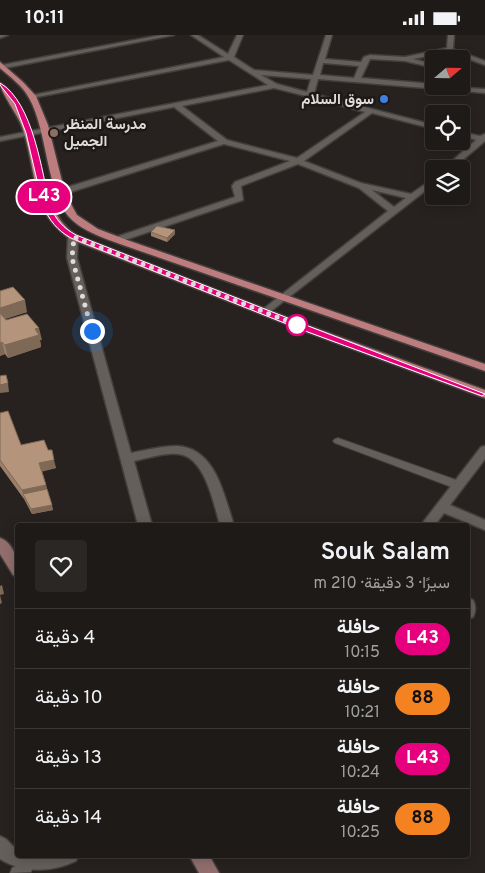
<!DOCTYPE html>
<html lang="ar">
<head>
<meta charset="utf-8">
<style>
	body { margin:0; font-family:Overpass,Vazirmatn,sans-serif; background:#2a2724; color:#f1f3f6; direction:rtl; height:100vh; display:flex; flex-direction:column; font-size:19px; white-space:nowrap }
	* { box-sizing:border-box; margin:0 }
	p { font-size:16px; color:#a0a1a1 }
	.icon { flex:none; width:28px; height:28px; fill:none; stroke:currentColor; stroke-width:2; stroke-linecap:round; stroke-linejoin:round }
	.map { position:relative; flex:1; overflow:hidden; direction:ltr }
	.details { position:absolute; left:15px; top:488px; width:455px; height:335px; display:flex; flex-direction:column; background:#1d1a17; border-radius:5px; box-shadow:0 2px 12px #0003,0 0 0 1px #3b3836; direction:rtl }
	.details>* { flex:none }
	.badge { padding:0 10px; border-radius:16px; font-size:18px; line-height:32px }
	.needle { width:32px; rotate:70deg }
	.fabs { position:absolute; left:425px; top:15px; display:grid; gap:10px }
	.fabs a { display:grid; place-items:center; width:45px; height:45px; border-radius:5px; background:#1d1a17; box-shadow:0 2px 12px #0003,0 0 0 1px #3b3836; font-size:25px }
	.you { position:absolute; width:25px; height:25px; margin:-12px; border:4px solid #fff; border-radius:50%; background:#1a73e8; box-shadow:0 0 0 8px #1a73e833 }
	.map>.badge { position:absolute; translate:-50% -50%; box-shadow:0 0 0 2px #fff }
	.round { display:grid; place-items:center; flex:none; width:52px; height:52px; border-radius:5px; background:#2a2724 }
	.head { display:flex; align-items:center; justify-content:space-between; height:85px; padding:0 20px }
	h1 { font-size:24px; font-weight:600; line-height:38px }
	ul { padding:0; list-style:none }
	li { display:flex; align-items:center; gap:15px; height:60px; padding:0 20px; border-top:1px solid #3b3836 }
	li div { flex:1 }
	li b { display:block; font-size:19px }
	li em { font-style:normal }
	li .badge { min-width:55px; font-weight:700; text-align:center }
	.status { display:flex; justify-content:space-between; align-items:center; height:35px; padding:0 25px; background:#1d1a17; direction:ltr }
	.status svg { height:14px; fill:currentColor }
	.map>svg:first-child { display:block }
</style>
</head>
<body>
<div class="status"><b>10:11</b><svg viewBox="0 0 49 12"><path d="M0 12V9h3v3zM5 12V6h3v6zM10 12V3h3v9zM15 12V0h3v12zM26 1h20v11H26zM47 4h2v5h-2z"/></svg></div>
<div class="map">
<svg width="485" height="838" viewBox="0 0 485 838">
	<rect width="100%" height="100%" fill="#27221f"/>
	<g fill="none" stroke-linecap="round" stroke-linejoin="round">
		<defs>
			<path id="lane" d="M 338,403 L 462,447 L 463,450 L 458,454 L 454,453 L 335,408 L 333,406 L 335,404 Z
				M 26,825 L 31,827 L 33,832 L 31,837 L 10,838 L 12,833 Z"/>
			<path id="street" d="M 0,0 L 8,0 L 0,3 Z
				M 161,0 L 174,0 L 0,34 L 2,30 Z
				M 191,0 L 198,0 L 228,19 L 237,0 L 243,0 L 234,22 L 254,35 L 313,40 L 326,0 L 332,0 L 325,24 L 361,27 L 364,22 L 370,20 L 405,22 L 447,13 L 448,0 L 454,0 L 453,14 L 485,26 L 485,30 L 449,17 L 413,24 L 434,29 L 434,33 L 405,26 L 370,24 L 361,43 L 434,49 L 434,51 L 485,54 L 485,58 L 318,44 L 314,59 L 434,90 L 434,94 L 372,78 L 304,126 L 361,148 L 411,159 L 434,143 L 434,149 L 266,280 L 262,279 L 262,275 L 388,176 L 359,153 L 298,129 L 241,151 L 243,165 L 119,207 L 114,204 L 116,202 L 235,162 L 232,151 L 235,147 L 290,126 L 224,109 L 61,160 L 58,159 L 58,155 L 218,106 L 174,72 L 0,106 L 0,102 L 268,50 L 229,25 L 32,63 L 28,61 L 224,22 ZM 323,28 L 359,31 L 354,43 L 320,40 ZM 261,40 L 311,44 L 307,57 L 277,49 ZM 274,53 L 306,61 L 306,64 L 312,63 L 365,77 L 297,123 L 227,105 L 182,71 ZM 372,155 L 406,163 L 394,172 Z
				M 461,97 L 480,101 L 485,99 L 485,106 L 452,134 L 443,134 L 476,105 L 461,101 Z
				M 73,199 L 78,202 L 77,223 L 131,418 C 146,415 162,411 177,411 C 216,413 224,461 234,490 L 220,490 C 214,470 206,427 183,420 C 168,416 149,423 134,426 L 152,490 L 138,490 L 67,223 L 68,202 Z
				M 485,411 L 485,424 L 450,470 L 485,485 L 485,495 L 444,478 L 435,490 L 421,490 L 481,412 Z
				M 468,563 L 473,565 C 476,571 476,576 473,582 L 468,584 Z
				M 0,801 L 6,804 L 18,816 L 18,820 L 31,822 L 78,820 L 76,826 C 51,838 22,838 0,824 Z"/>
			<path id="secondary" d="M 0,503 C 15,508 18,528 18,541 L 13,540 L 0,519 Z
				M 189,820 L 209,820 L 219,838 L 199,838 Z"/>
			<path id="primary" d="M 0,27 L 23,47 L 36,61 L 48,90 L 65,158 L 77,180 L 98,194 L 127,205 L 485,329 L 485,336 L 120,209 C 104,203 85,197 72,185 C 46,161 48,96 29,63 C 23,51 10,42 0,33 Z
				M 0,48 C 7,51 13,61 18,68 C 42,108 37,174 76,200 L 304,289 L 485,355 L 485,363 L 296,293 L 70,204 C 59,196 50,187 44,175 C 32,149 32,119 22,92 C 18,80 0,57 0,48 Z"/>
		</defs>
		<use href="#lane" stroke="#413e3b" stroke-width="2"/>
		<use href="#street" stroke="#413e3b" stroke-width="3"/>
		<use href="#secondary" stroke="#413e3b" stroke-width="3"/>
		<use href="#primary" stroke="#413e3b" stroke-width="3"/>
		<use href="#lane" fill="#655f5b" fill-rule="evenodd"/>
		<use href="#street" fill="#655f5b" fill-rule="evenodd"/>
		<use href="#secondary" fill="#916e6d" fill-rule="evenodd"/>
		<use href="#primary" fill="#bd7c7e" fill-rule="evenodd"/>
	</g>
	<path fill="#9b7f6a" d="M 151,197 L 175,199 L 167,207 L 151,201 Z
		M 0,256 L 27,277 L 5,284 L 6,285 L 42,305 L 40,305 L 41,312 L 8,323 L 5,319 L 0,321 Z
		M 0,378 L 21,410 L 48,415 L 56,433 L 42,436 L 53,475 L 32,479 L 24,464 L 0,431 Z"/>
	<path fill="#7e6856" d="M 175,195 L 175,199 L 167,207 L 167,203 Z
		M 25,265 L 27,277 L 0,285 L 0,273 Z
		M 39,293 L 42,305 L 40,305 L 41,312 L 8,323 L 5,310 L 35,294 Z
		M 2,307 L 5,319 L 0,321 L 0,308 Z
		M 8,348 L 9,357 L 0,358 L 0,350 Z
		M 54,425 L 56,433 L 41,437 L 39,428 Z
		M 46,450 L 48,459 L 23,459 L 22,455 Z
		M 52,470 L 53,475 L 32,479 L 31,474 Z
		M 2,550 L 4,559 L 0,560 L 2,568 L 0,569 L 0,551 Z"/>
	<path fill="#b4947b" stroke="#7e6856" d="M 157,191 L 175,195 L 167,203 L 151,197 Z
		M 13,252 L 25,265 L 0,273 L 0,256 Z
		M 0,278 L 6,285 L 27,279 L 39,293 L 35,294 L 39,300 L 5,310 L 2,307 L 0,308 Z
		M 6,340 L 8,348 L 0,350 L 0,341 Z
		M 8,376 L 21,410 L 44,405 L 48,415 L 52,415 L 54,425 L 39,428 L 46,450 L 22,455 L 0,425 L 0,378 Z
		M 47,454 L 52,470 L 31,474 L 23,459 Z"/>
	<path fill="#e6007e" stroke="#fff" d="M 0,48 C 33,67 42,137 50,171 C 56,185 63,193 76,200 L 303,289 L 485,359 L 482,361 L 297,293 L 71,203 C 57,195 50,186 43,171 L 26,98 L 15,69 L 0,50 Z"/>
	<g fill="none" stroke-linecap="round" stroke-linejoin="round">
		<path stroke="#dedbd9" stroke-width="5" stroke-dasharray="0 9" d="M 92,296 L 72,223 L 74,202 L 300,291 L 297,290"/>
	</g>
	<circle fill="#3f7fe0" stroke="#1d1916" stroke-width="2" cx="384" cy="64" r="5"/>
	<circle fill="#8d6e63" stroke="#1d1916" stroke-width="2" cx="54" cy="98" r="5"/>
	<circle fill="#fff" stroke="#e6007e" stroke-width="2.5" cx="297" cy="290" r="10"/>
	<g text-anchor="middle" stroke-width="5" stroke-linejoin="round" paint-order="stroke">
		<g font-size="15" font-weight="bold" fill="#dedbd9" stroke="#1d1916" text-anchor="end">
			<text x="374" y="69">سوق السلام</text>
			<text x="64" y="94" text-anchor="start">مدرسة المنظر<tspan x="64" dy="17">الجميل</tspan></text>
		</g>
	</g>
</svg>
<div class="fabs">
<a><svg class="needle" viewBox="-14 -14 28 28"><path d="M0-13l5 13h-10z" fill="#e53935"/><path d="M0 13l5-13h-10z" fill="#a0a1a1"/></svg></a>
<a><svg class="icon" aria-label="locate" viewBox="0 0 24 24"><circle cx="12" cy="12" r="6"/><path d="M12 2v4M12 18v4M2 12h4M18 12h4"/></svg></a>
<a><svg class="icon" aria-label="layers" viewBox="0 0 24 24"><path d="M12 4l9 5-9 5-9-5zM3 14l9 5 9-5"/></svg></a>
</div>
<div class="you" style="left:92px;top:296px"></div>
<b class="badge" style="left:44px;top:162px;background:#e6007e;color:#fff">L43</b>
<section class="details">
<div class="head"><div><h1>Souk Salam</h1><p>سيرًا · 3 دقيقة · 210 m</p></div><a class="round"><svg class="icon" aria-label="heart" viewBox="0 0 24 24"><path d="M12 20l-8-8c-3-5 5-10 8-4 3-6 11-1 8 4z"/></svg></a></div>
<ul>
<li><span class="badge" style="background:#e6007e;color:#fff">L43</span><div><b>حافلة</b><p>10:15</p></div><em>4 دقيقة</em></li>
<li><span class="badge" style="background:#f58220;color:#111">88</span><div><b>حافلة</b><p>10:21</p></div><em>10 دقيقة</em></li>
<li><span class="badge" style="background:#e6007e;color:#fff">L43</span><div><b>حافلة</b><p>10:24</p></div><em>13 دقيقة</em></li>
<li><span class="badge" style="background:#f58220;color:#111">88</span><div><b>حافلة</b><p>10:25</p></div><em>14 دقيقة</em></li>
</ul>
</section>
</div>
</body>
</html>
